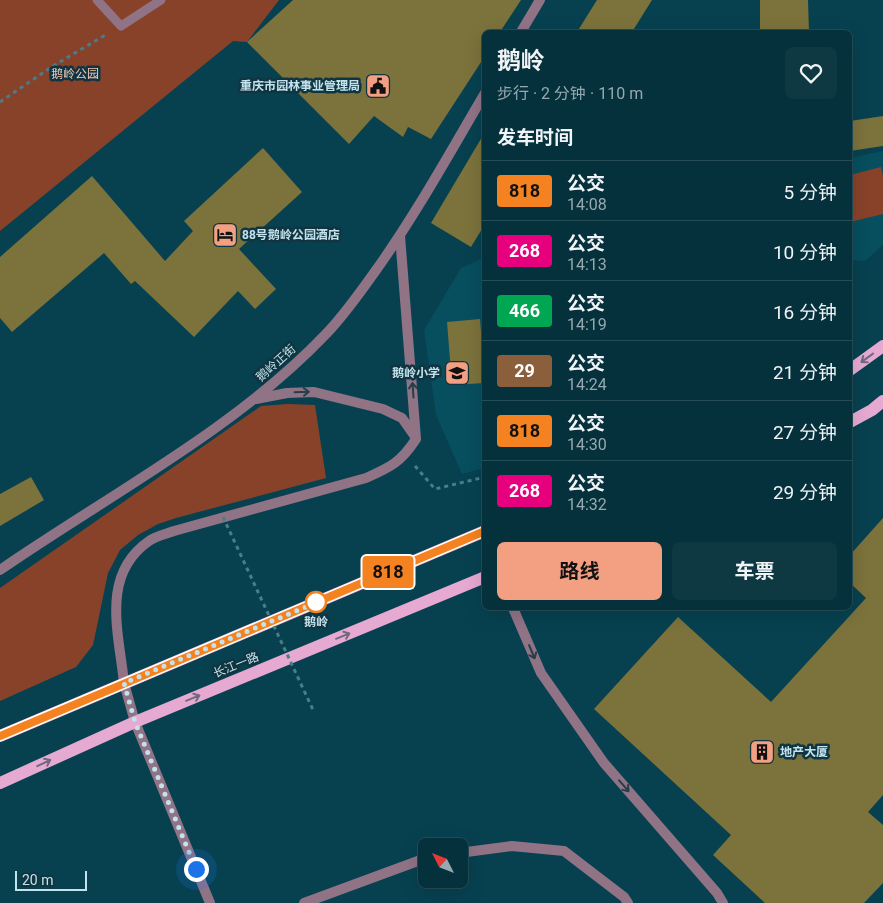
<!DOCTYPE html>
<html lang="zh">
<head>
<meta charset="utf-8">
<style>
	body { margin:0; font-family:Roboto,"Noto Sans SC",sans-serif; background:#0e3943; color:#f1f3f6; height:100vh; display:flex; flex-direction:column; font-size:19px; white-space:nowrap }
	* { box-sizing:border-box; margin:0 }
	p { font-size:16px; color:#97a9af }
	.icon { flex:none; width:28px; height:28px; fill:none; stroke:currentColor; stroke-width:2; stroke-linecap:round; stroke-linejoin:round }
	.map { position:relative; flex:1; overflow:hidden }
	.details { position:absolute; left:482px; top:30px; width:370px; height:580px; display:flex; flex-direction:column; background:#05313c; border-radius:8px; box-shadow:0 5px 20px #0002,0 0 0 1px #264c56 }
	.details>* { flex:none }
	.badge { padding:0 10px; border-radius:4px; font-size:18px; line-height:32px }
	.needle { width:32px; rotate:312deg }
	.controls { position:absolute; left:418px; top:838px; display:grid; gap:10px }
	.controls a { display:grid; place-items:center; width:50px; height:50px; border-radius:8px; background:#05313c; box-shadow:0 5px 20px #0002,0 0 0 1px #264c56; font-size:25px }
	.scale { position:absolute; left:15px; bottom:12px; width:72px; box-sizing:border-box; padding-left:5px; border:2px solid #c2e3ee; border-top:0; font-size:14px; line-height:18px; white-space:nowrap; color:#c2e3ee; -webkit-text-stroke:4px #113540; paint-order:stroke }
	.you { position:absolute; width:25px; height:25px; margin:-12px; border:4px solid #fff; border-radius:50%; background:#1a73e8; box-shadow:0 0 0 8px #1a73e833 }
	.map>.badge { position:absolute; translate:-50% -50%; box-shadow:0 0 0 2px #fff }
	h2 { padding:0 15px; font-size:19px; line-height:45px }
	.round { display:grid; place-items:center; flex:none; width:52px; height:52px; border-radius:8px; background:#0e3943 }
	.headline { display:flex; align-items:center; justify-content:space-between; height:85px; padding:0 15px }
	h1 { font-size:24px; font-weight:700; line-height:38px }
	.primary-button { display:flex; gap:10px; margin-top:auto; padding:10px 15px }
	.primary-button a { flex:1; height:58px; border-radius:8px; background:#f39f82; color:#111; font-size:20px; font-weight:700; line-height:58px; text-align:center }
	.primary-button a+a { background:#0e3943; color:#f1f3f6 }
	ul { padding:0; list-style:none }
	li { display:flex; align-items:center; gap:15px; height:60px; padding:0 15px; border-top:1px solid #264c56 }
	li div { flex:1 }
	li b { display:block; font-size:19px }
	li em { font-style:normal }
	li .badge { min-width:55px; font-weight:700; text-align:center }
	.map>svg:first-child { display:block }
</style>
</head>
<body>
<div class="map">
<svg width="883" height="903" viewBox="0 0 883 903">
	<rect width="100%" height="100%" fill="#074150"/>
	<path fill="#074e5e" d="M 883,151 L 883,245 L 865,261 L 850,260 L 850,158 Z
		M 485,257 L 485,468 L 462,474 L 436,415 L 424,330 L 461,268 Z"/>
	<path fill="#884229" d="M 0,0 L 279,0 L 247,42 L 233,41 L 0,231 Z
		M 881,167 L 883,176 L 883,214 L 850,222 L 850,175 Z
		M 288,404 L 315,405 L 326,478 L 176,518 L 158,524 L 138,535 L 120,550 L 108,573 L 93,645 L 76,667 L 0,701 L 0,588 L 261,406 Z"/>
	<path fill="#7b723c" d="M 293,0 L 521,0 L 500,32 L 485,32 L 485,56 L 431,139 L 408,127 L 403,137 L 374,116 L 349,144 L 247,42 Z
		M 597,0 L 652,0 L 632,32 L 577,32 Z
		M 760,0 L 808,0 L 809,32 L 760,32 Z
		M 883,116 L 883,146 L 850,151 L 850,121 Z
		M 485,132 L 485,224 L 471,247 L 431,223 Z
		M 263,148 L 302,192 L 239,249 L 276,289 L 255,309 L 238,291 L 194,337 L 135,281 L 131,284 L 104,253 L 12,332 L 0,318 L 0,257 L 92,176 L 165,261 L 193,231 L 184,221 Z
		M 480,319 L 485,383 L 452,385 L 447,322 Z
		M 31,477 L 44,500 L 0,526 L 0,494 Z
		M 883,518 L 883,795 L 868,812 L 883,825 L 883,883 L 864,903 L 765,903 L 713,855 L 731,835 L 594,709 L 678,617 L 771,702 L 866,598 L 850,583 L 850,555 Z"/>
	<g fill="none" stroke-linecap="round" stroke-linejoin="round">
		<path stroke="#4b7c8a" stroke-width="3" stroke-dasharray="4 4" stroke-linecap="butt" d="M 0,102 L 53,66 L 107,34
			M 415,466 L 435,489 L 485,477"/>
		<path stroke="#917386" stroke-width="9" d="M 97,0 L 121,26 L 161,0"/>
		<path stroke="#917386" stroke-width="10" d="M 513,608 L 541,673 L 604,763 L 717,893 L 723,903
			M 124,683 L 135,722 L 210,903
			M 459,853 L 512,846 L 564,851 L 624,897 L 628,903
			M 304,903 L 426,858"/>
		<path stroke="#917386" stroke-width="10" d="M 521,32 L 540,0
			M 256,399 L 287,393 L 314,392 L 383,409 L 402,418 L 416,438
			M 0,570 C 107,496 234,430 324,336 C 343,317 358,295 374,273 C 415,216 449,154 485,93
			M 124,683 C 119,633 100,575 149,541 C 156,536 166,534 174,531 L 366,478 C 391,467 401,462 416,439 L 400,236"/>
		<path stroke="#e6a9d1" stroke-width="12" d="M 850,370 L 883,346
			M 850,422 L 872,410 L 883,401
			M 0,736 L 485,531
			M 0,783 L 135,722 L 485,577"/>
		<path stroke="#4b7c8a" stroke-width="3" stroke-dasharray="4 4" stroke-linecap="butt" d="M 223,517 L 314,712"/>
	</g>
	<defs><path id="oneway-shaft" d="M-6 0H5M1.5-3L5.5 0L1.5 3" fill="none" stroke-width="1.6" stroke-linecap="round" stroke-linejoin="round" transform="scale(1.25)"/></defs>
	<g stroke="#716981">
		<use href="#oneway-shaft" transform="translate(867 358) rotate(144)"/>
		<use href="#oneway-shaft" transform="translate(343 636) rotate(-22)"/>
		<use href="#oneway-shaft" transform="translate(193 698) rotate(-22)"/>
		<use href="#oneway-shaft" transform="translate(44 763) rotate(-25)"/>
	</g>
	<g stroke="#243e4a">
		<use href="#oneway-shaft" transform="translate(413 390) rotate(-94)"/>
		<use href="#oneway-shaft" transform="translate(302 392) rotate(-2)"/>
		<use href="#oneway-shaft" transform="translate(532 652) rotate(67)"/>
		<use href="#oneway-shaft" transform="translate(624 786) rotate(49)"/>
	</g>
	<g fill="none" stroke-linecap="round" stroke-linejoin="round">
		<defs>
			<path id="line" d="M 0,736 L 485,531"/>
		</defs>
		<use href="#line" stroke="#fff" stroke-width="11"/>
		<use href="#line" stroke="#f58220" stroke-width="8"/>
		<path stroke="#c2e3ee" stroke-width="5" stroke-dasharray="0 9" d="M 196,869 L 135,722 L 124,683 L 320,601 L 316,602"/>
	</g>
	<defs>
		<symbol id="civic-square" viewBox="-11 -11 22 22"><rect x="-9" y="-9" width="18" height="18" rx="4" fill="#f39f82" stroke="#113540"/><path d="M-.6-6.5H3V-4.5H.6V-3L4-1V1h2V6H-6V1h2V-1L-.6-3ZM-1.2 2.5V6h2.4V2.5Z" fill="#111"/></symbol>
		<symbol id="hotel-square" viewBox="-11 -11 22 22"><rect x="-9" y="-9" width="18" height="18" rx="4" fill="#f39f82" stroke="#113540"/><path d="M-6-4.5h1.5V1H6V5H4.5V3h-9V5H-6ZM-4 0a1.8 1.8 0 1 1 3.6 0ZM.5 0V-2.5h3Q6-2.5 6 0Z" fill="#111"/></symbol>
		<symbol id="school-square" viewBox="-11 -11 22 22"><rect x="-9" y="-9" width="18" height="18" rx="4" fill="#f39f82" stroke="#113540"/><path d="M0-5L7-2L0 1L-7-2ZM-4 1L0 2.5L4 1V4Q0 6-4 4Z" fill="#111"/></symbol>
		<symbol id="building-square" viewBox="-11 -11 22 22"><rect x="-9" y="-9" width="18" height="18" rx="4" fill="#f39f82" stroke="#113540"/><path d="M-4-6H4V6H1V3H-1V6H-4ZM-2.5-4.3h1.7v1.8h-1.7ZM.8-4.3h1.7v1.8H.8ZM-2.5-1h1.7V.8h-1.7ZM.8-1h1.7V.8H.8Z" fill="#111"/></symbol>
	</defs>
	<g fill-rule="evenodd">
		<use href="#civic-square" x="364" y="72" width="28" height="28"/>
		<use href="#hotel-square" x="211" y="221" width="28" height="28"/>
		<use href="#school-square" x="443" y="359" width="28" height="28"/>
		<use href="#building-square" x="748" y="738" width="28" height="28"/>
	</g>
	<circle fill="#fff" stroke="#f58220" stroke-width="2.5" cx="316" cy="602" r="10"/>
	<g text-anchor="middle" stroke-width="5" stroke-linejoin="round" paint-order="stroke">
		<g font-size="12" fill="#f1c6b7" stroke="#113540">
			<text x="75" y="78">鹅岭公园</text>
		</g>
		<g font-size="12" font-weight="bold" fill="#c2e3ee" stroke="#113540" text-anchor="end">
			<text x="360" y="90">重庆市园林事业管理局</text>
			<text x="242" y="239" text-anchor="start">88号鹅岭公园酒店</text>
			<text x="440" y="377">鹅岭小学</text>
			<text x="780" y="756" text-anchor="start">地产大厦</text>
		</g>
		<g font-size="12" fill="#c2e3ee" stroke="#113540">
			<text transform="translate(276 363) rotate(-42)" y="4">鹅岭正街</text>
			<text transform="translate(236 665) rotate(-22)" y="4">长江一路</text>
		</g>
		<g font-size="12" font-weight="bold" fill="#c2e3ee" stroke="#113540">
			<text x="316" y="626">鹅岭</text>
		</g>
	</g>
</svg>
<div class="controls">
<a><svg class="needle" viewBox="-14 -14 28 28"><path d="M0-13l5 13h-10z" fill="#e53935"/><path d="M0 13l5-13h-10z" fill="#97a9af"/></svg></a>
</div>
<div class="scale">20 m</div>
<div class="you" style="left:196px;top:869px"></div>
<b class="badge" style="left:388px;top:572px;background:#f58220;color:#111">818</b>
<section class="details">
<div class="headline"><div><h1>鹅岭</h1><p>步行 · 2 分钟 · 110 m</p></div><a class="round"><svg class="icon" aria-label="heart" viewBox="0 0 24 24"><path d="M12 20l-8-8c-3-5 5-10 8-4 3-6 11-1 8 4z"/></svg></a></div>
<h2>发车时间</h2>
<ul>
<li><span class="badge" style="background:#f58220;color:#111">818</span><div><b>公交</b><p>14:08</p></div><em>5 分钟</em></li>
<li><span class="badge" style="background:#e6007e;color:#fff">268</span><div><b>公交</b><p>14:13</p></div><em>10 分钟</em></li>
<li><span class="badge" style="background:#00a651;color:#fff">466</span><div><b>公交</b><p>14:19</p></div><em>16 分钟</em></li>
<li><span class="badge" style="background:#8b5e3c;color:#fff">29</span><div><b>公交</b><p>14:24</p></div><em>21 分钟</em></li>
<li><span class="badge" style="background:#f58220;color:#111">818</span><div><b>公交</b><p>14:30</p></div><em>27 分钟</em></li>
<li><span class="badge" style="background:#e6007e;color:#fff">268</span><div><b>公交</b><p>14:32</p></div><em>29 分钟</em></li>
</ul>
<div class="primary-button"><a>路线</a><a>车票</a></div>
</section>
</div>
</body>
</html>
